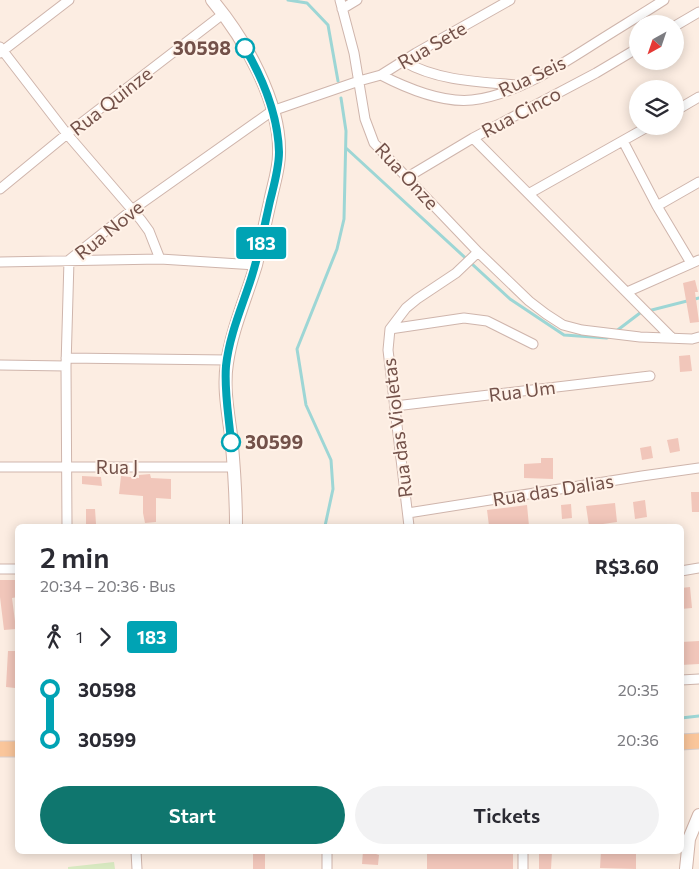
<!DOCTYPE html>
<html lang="en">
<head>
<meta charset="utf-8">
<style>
	body { margin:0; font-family:Commissioner,sans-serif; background:#f2f2f3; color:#2b2b33; height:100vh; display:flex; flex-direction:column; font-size:19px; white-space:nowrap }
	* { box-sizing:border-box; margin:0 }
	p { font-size:16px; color:#7c7c81 }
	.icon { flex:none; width:28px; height:28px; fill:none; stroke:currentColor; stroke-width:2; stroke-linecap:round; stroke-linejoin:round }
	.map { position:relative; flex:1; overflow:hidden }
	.panel { position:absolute; left:15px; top:524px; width:669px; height:330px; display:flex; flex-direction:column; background:#fff; border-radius:8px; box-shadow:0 2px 12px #0003 }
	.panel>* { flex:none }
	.badge { padding:0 10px; border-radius:4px; font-size:18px; line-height:32px }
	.needle { width:32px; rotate:220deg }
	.tools { position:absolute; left:629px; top:15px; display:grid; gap:10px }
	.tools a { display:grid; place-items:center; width:55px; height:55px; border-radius:50%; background:#fff; box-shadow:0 2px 12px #0003; font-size:25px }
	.map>.badge { position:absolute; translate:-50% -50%; box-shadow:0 0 0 2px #fff }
	.legs { display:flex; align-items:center; gap:8px; height:55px; padding:0 25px; font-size:16px }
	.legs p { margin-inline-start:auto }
	.head { display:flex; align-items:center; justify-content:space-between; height:85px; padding:0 25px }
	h1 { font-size:28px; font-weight:600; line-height:38px }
	.primary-button { display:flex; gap:10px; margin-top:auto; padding:10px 25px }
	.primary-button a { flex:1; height:58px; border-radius:30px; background:#0f766e; color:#fff; font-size:20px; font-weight:600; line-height:58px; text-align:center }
	.primary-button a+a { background:#f2f2f3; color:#2b2b33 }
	ul { padding:0 25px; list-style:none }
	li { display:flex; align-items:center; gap:18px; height:50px; font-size:19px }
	li i { display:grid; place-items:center; width:8px; height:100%; margin:0 6px; background:currentColor }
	li i::after { content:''; width:12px; height:12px; margin:-6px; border:4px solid; border-radius:50%; background:#fff }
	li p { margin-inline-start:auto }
	li:first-child i { background:linear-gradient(#0000 50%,currentColor 0) }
	li:last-child i { background:linear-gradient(currentColor 50%,#0000 0) }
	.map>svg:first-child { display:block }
</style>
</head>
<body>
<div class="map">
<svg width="699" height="869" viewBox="0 0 699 869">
	<rect width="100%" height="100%" fill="#fcede2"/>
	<path fill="#d8e9c1" d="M 114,862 L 115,869 L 68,869 L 68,867 Z"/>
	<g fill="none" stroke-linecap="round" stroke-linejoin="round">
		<path stroke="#9dd6d5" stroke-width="3" d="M 288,0 L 307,3 L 328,25 L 338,81
			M 346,148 L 510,299 L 564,335 L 607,338 L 611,336
			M 615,332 L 640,313 L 699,298
			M 325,526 L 333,489 L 331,460 L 306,405 L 297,349 L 337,249 L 344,219 L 346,131 L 341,98
			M 681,718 L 699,716"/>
	</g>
	<path fill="#f1c6ba" d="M 695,280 L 698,292 L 695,292 L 699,322 L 690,323 L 683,283 Z
		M 690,355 L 692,371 L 680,372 L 679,356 Z
		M 678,438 L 680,451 L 670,453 L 667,440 Z
		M 651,446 L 653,458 L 642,460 L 640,448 Z
		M 541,458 L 553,458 L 553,479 L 524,478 L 524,464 L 541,463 Z
		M 150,474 L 151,478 L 171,479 L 171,499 L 156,498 L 156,522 L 145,523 L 143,513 L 143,496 L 119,494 L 121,476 L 139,478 L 139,475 Z
		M 82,476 L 101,477 L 102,486 L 82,484 Z
		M 691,492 L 699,492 L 699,512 L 692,512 Z
		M 645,500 L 647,517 L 635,519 L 633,502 Z
		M 615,503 L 617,522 L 589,526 L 586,506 Z
		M 571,504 L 572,518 L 562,519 L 561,505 Z
		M 527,505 L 529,526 L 518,526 L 518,524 L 489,526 L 487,510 Z
		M 86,509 L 95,509 L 96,524 L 86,524 Z
		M 0,580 L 18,580 L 18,597 L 12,598 L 16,629 L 4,630 L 0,597 Z
		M 690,587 L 692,608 L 681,609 L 681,588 Z
		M 699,641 L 699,664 L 681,665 L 681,642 Z
		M 8,651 L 18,651 L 15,688 L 6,687 Z
		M 253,851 L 265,851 L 265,869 L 253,869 Z
		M 363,851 L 375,851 L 376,854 L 379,855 L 378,865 L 362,864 Z
		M 427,851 L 513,851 L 513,869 L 427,869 Z
		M 601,851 L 636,851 L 636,869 L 600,868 Z
		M 539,852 L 552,852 L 551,869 L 539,869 Z"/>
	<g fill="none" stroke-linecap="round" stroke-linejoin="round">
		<defs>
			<path id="street" d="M 340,0 L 354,53 L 365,119 L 374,143 L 478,252 L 529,301 L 546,314 L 563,325 L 582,330 L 640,337 L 692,339 L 699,337
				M 342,9 L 357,0
				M 675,26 L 699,12
				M 0,47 L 67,134 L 141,220 L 149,231 L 160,259
				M 0,53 L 69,0
				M 403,61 C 437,81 480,82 518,85
				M 381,75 L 416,53 L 510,0
				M 675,111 L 699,97
				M 473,138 L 672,338
				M 623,141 L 657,206 L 691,263
				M 406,178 L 473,138 L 596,73 L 638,48
				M 0,189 L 67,134 L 223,14
				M 530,193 L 649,126
				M 657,206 L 699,182
				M 69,260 L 132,210 L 272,111 L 359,81 L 381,75 C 406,88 443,103 472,100 C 512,96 556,68 589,47 C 614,31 639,16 664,0
				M 0,262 L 160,259 L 256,265
				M 627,292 L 699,260
				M 390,329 L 464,318 L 487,321 L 533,344
				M 66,358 L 227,360
				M 0,365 L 66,366
				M 395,406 L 650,376
				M 0,467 L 234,467
				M 408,513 L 642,476 L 699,468
				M 67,526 L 66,366 L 69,260
				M 409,526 L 388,350 L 390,329 L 406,308 L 417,299 L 456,273 L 478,252
				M 0,569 L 18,569
				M 681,571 L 699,568
				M 681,680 L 699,679
				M 136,851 L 137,869
				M 327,851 L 327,869
				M 523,851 L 523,869"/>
			<path id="secondary" d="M 212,0 C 244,38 281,102 279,154 C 279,170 273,186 270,202 C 265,223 261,244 256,265 C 246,298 232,329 227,363 C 223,387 228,412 231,435 C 234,466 236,496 236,526
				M 686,869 L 689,839 L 699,815"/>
			<path id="primary" d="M 681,742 L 699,741
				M 0,749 L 18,749"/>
		</defs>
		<use href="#street" stroke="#cfb5ac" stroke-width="11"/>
		<use href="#secondary" stroke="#d2b4a9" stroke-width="14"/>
		<use href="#primary" stroke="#d8cecc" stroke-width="17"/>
		<use href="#street" stroke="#fff" stroke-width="9"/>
		<use href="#secondary" stroke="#fff" stroke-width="12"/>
		<use href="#primary" stroke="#fac69b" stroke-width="15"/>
	</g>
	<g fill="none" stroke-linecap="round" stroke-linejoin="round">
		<defs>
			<path id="line-1" d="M 231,442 C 229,417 224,391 226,366 C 229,337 241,309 250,282 C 259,255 264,228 270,201 C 274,185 279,168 279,152 C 278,115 263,79 245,48"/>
		</defs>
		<use href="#line-1" stroke="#fff" stroke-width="11"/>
		<use href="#line-1" stroke="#00a3b4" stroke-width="8"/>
	</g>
	<g fill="#fff" stroke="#00a3b4" stroke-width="2.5">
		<circle cx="245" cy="48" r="9"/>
		<circle cx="231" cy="442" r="9"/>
	</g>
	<g text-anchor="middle" stroke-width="4" stroke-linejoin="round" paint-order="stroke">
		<g font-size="19" fill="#735149" stroke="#fff2e8">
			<text transform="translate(432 45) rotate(-30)" y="7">Rua Sete</text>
			<text transform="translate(532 76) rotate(-25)" y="7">Rua Seis</text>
			<text transform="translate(111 101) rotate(-38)" y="7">Rua Quinze</text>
			<text transform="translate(521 112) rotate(-28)" y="7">Rua Cinco</text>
			<text transform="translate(407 176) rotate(47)" y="7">Rua Onze</text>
			<text transform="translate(109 230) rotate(-39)" y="7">Rua Nove</text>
			<text transform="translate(522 391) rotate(-7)" y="7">Rua Um</text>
			<text transform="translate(397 428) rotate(-97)" y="7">Rua das Violetas</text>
			<text x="117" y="474">Rua J</text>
			<text transform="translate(553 490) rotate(-9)" y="7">Rua das Dalias</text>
		</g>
		<g font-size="19" font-weight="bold" fill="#735149" stroke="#fff2e8" text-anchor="end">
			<text x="231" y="55">30598</text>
			<text x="245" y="449" text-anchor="start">30599</text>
		</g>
	</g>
</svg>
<div class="tools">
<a><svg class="needle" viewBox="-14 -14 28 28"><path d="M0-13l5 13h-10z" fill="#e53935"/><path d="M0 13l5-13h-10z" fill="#7c7c81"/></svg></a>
<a><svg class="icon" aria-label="layers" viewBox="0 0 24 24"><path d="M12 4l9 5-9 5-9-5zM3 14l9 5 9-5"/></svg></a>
</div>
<b class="badge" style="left:261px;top:243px;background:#00a3b4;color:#fff">183</b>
<section class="panel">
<div class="head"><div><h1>2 min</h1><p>20:34 – 20:36 · Bus</p></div><b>R$3.60</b></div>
<div class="legs"><svg class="icon" aria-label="walk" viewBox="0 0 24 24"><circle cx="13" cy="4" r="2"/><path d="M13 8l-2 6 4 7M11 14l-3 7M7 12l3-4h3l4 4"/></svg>1<svg class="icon" aria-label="forward" viewBox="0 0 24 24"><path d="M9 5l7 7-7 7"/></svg><b class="badge" style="background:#00a3b4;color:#fff">183</b></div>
<ul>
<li><i style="color:#00a3b4"></i><b>30598</b><p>20:35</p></li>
<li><i style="color:#00a3b4"></i><b>30599</b><p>20:36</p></li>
</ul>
<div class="primary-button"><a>Start</a><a>Tickets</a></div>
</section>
</div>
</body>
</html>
